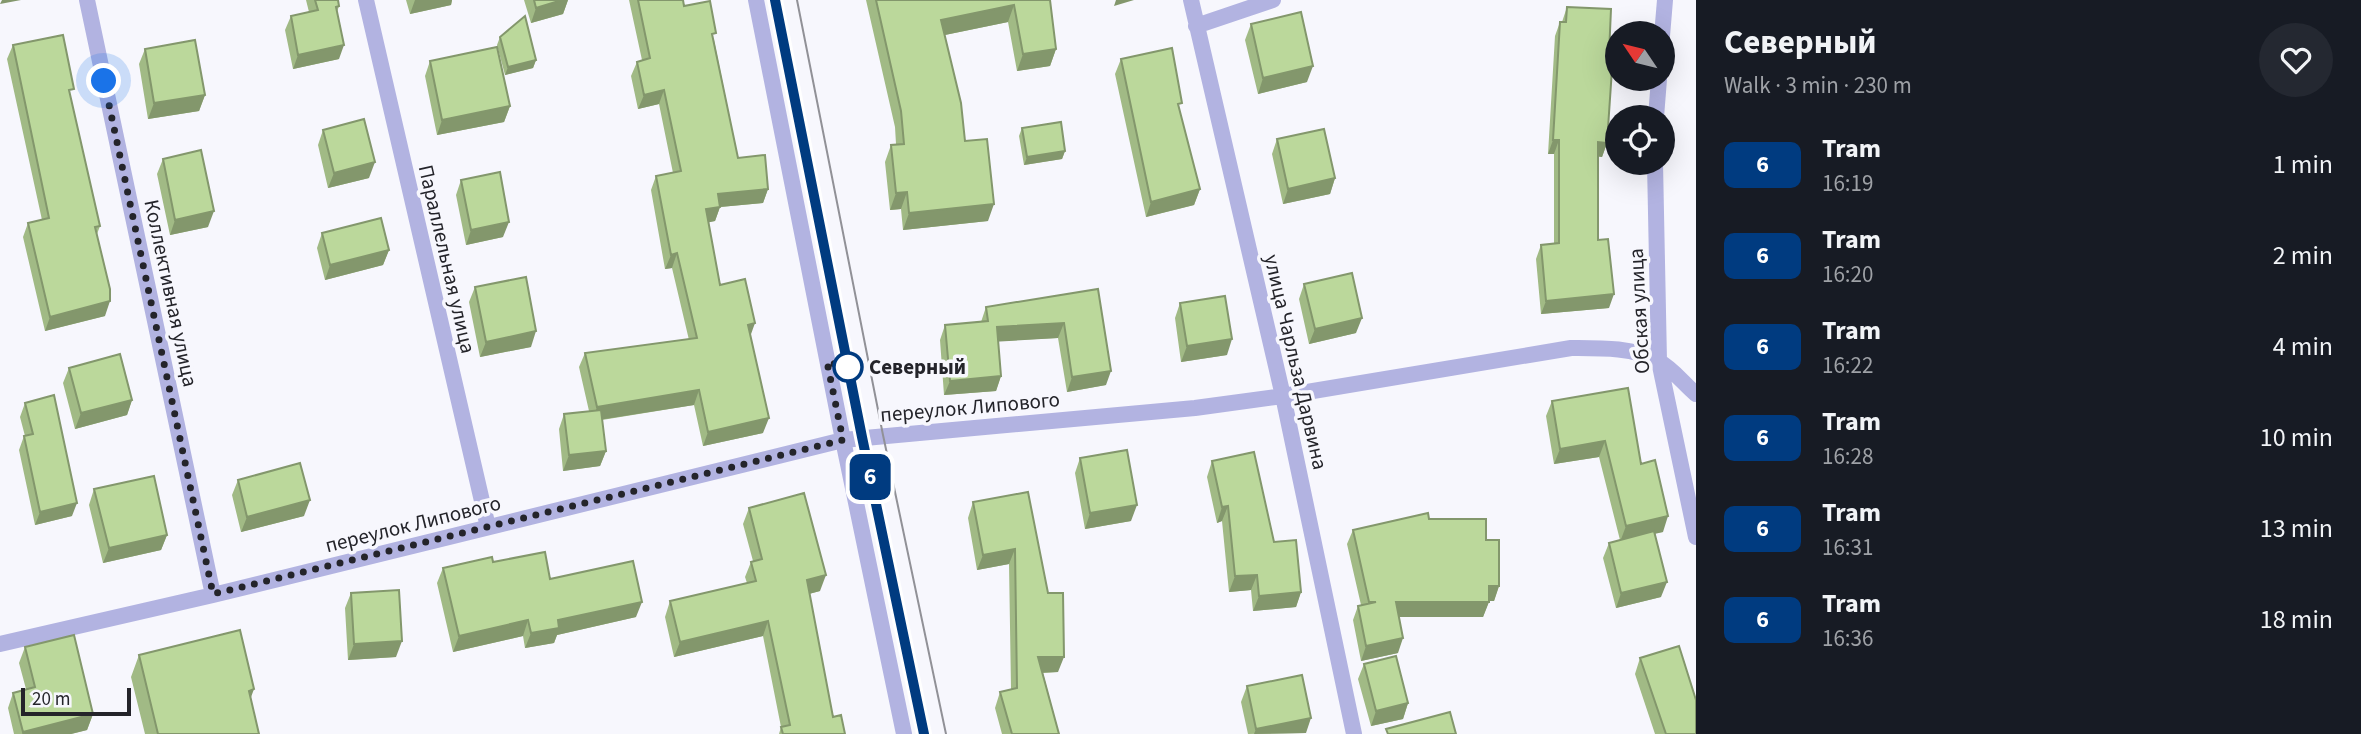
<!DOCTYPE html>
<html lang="en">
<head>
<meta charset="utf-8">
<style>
	body { margin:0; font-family:"Source Sans 3",sans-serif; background:#242831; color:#f1f3f6; height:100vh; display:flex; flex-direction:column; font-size:26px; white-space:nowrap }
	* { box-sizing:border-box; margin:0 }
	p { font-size:23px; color:#9ea1a6 }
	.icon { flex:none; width:38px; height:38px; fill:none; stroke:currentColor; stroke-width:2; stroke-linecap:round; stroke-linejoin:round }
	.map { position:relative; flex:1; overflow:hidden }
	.side { display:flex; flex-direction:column; background:#171b24; width:665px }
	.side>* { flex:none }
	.badge { padding:0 14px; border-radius:10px; font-size:24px; line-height:46px }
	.needle { width:46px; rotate:305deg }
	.tools { position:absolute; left:1605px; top:21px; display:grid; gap:14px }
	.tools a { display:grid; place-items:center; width:70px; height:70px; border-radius:50%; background:#171b24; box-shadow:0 7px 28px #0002; font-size:35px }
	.scale { position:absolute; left:21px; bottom:18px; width:110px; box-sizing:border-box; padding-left:7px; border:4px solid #24242a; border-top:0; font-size:19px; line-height:24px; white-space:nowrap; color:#24242a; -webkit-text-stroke:5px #f7f7fd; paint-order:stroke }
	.you { position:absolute; width:35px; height:35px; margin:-18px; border:5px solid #fff; border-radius:50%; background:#1a73e8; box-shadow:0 0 0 10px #1a73e833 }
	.map>.badge { position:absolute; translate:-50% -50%; box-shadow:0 0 0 4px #fff }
	.round { display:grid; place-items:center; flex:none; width:74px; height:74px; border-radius:37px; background:#242831 }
	.headline { display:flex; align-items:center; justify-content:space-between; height:119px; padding:0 28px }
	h1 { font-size:33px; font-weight:700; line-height:52px }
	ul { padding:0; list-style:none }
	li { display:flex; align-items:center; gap:21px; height:91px; padding:0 28px }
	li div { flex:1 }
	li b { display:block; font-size:26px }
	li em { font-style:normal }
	li .badge { min-width:77px; font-weight:700; text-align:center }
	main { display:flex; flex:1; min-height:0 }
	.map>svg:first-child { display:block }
</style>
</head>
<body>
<main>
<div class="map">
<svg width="1696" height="734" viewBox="0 0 1696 734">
	<rect width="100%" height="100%" fill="#f7f7fd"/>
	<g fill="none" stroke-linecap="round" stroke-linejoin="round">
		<path stroke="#b2b3e1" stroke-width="16" d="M 87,0 L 213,595
			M 366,0 L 488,527
			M 756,0 L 843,440 L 904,734
			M 1191,0 L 1283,396 L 1354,734
			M 1196,26 L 1273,0
			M 1662,36 L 1665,0
			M 1656,117 L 1659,79
			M 1655,163 L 1659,361 L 1696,537
			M 0,644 L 213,595 L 843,440 L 1195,408 L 1283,396 L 1571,348 C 1598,348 1634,347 1658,361 C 1672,368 1684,384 1696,394"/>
		<path stroke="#919197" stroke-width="2" d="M 775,0 L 862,437 L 924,734
			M 797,0 L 883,435 L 946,734"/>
	</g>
	<path fill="#a1ba85" d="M 306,0 L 338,0 L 339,6 L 337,12 L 339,59 L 293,69 L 285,30 L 291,16 L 309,12 Z
		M 406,0 L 452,0 L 451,5 L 410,14 Z
		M 524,0 L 568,0 L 563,14 L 531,23 Z
		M 629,0 L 683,0 L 684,6 L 714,40 L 738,158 L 768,189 L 763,203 L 720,207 L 715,221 L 708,222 L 720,285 L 750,336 L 763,433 L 703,446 L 694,405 L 602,420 L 606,451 L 600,466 L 563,471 L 559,429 L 564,414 L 589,411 L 579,367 L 585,353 L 689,340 L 672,268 L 665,269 L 651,190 L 656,176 L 673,173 L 659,104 L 638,109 L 631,76 L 637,62 L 642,60 Z
		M 866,0 L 1050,0 L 1056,49 L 1050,66 L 1017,71 L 1008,22 L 945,35 L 965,141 L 988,221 L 903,230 L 901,209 L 890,210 L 885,162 L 891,145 L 896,144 L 895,127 Z
		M 1567,7 L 1609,54 L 1607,143 L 1602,157 L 1598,156 L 1598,240 L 1609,308 L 1541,314 L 1536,259 L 1541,245 L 1554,244 L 1554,154 L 1548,154 L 1555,36 L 1560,22 L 1562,22 Z
		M 1251,24 L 1307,82 L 1258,94 L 1245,40 Z
		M 500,37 L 536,60 L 533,68 L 505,75 L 497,45 Z
		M 13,45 L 71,98 L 100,226 L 97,234 L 105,316 L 45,331 L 23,237 L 28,223 L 42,220 L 7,59 Z
		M 145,49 L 205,95 L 199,111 L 148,119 L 139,64 Z
		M 1121,59 L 1200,189 L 1194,205 L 1146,217 L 1115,74 Z
		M 430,61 L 510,106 L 504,122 L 437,135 L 425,76 Z
		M 1022,128 L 1065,151 L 1062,159 L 1024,165 L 1019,136 Z
		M 323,130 L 369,178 L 328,188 L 318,145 Z
		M 1277,139 L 1335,178 L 1330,194 L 1283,204 L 1272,154 Z
		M 163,159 L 208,227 L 170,235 L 157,174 Z
		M 461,180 L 503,237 L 466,245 L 456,195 Z
		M 322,233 L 389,250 L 383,265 L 325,280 L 317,248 Z
		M 1304,284 L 1356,333 L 1309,344 L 1299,299 Z
		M 475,287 L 531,347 L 480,357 L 469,302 Z
		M 1098,289 L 1106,385 L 1067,392 L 1058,338 L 998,341 L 1001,376 L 996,391 L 944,395 L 940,340 L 945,325 L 981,322 L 986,307 Z
		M 1180,303 L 1227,355 L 1181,362 L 1175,318 Z
		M 69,368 L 132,400 L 127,415 L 75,429 L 63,383 Z
		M 1552,401 L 1641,464 L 1663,532 L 1655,533 L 1661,597 L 1616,608 L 1603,558 L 1609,543 L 1620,540 L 1599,457 L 1554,464 L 1546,416 Z
		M 25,403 L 72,516 L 35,525 L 19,450 L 24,436 L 25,436 L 20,417 Z
		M 1080,458 L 1131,521 L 1085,529 L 1075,473 Z
		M 1212,461 L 1274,542 L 1301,592 L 1296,607 L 1253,611 L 1251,590 L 1229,592 L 1222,521 L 1217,523 L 1207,477 Z
		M 238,480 L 304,516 L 241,532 L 232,495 Z
		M 94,489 L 167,535 L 161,550 L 103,563 L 89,505 Z
		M 1028,492 L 1058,672 L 1043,673 L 1059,734 L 1002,734 L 995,708 L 1000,692 L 1011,689 L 1009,564 L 977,570 L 968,518 L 973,502 Z
		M 749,508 L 820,591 L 809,594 L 833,717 L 845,734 L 779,734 L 781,727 L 763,636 L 674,657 L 665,617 L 670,601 L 747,583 L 745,577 L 751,562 L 753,561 L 743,524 Z
		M 1429,519 L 1486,540 L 1499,586 L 1494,601 L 1489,601 L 1483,617 L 1399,617 L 1398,653 L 1361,661 L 1353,620 L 1358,606 L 1361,605 L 1347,544 L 1353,530 Z
		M 493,562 L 550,579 L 636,617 L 557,635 L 554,643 L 525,648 L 523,636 L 453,652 L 437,583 L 443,568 Z
		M 351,593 L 396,657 L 348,660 L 345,608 Z
		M 25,647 L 93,714 L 87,730 L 71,734 L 14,734 L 8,708 L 13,693 L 26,689 L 19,663 Z
		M 139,655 L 251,699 L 259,734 L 145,734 L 131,677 Z
		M 1640,658 L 1696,734 L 1655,734 L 1635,674 Z
		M 1364,664 L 1408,703 L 1403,719 L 1371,726 L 1358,679 Z
		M 1247,686 L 1306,733 L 1248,734 L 1241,702 Z"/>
	<path fill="#83976c" d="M 2,0 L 21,0 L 0,4 Z
		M 415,0 L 452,0 L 451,5 L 410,14 Z
		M 562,0 L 568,0 L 563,14 L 531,23 L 536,8 Z
		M 1116,0 L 1134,0 L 1114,6 Z
		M 1014,5 L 1008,22 L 935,37 L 941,20 Z
		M 344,45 L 339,59 L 293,69 L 298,55 Z
		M 1056,49 L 1050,66 L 1017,71 L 1023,54 Z
		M 536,60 L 533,68 L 505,75 L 508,67 Z
		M 1313,66 L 1307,82 L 1258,94 L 1263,78 Z
		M 664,90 L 659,104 L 638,109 L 644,95 Z
		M 205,95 L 199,111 L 148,119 L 154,103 Z
		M 510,106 L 504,122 L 437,135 L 442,120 Z
		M 1553,140 L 1559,140 L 1554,154 L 1548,154 Z
		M 1598,142 L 1607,143 L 1602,157 L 1593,156 Z
		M 1065,151 L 1062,159 L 1024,165 L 1027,157 Z
		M 375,162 L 369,178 L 328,188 L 334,173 Z
		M 1335,178 L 1330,194 L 1283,204 L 1288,189 Z
		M 768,189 L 763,203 L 720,207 L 715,221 L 701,224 L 706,209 L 718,194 Z
		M 1200,189 L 1194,205 L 1146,217 L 1151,202 Z
		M 907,192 L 901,209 L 890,210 L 896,193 Z
		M 994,204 L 988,221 L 903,230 L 909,213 Z
		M 214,211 L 208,227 L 170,235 L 175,220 Z
		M 509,222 L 503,237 L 466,245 L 471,230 Z
		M 389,250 L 383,265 L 325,280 L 330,265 Z
		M 677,253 L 672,268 L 665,269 L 671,255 Z
		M 1614,294 L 1609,308 L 1541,314 L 1546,301 Z
		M 110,301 L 105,316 L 45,331 L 50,317 Z
		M 1362,318 L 1356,333 L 1309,344 L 1315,329 Z
		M 755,323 L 750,337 L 748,325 Z
		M 1064,323 L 1058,338 L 991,342 L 997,327 Z
		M 536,331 L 531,347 L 480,357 L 486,342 Z
		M 1232,339 L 1227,355 L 1181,362 L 1187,346 Z
		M 1111,371 L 1106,385 L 1067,392 L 1072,377 Z
		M 1001,376 L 996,391 L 944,395 L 950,381 Z
		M 699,390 L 694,405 L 592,421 L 597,407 Z
		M 132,400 L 127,415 L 75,429 L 81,413 Z
		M 769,418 L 763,433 L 703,446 L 708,432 Z
		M 1605,441 L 1599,457 L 1554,464 L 1560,449 Z
		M 606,451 L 600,466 L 563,471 L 569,455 Z
		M 310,500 L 304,516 L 241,532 L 247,517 Z
		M 77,503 L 72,516 L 35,525 L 40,512 Z
		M 1137,505 L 1131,521 L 1085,529 L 1090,513 Z
		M 1228,506 L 1222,521 L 1217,523 L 1222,507 Z
		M 1668,516 L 1663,532 L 1620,542 L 1626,526 Z
		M 167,535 L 161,550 L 103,563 L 109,548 Z
		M 1015,549 L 1009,564 L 977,570 L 983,555 Z
		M 826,575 L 820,591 L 801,596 L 807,580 Z
		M 1257,575 L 1251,590 L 1229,592 L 1235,576 Z
		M 1667,582 L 1661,597 L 1616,608 L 1621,593 Z
		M 1489,586 L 1499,586 L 1494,601 L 1483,601 Z
		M 1301,592 L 1296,607 L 1253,611 L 1259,596 Z
		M 642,602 L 636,617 L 557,635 L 554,643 L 525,648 L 531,633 L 558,620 Z
		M 1396,602 L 1489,602 L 1483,617 L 1390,617 Z
		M 528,620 L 523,636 L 453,652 L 459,636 Z
		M 768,621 L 763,636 L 674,657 L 680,642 Z
		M 1403,638 L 1398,653 L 1361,661 L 1366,646 Z
		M 402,641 L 396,657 L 348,660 L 354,644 Z
		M 1038,657 L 1064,657 L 1058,672 L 1033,673 Z
		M 254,689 L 246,711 L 249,691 Z
		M 1408,703 L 1403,719 L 1371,726 L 1376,711 Z
		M 93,714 L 87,730 L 71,734 L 22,734 L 23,732 Z
		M 1311,718 L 1306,733 L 1254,734 L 1256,729 Z"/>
	<path fill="#bbd89b" stroke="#83976c" stroke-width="2" d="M 315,0 L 338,0 L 339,6 L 336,7 L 344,45 L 298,55 L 291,16 L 318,10 Z
		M 534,0 L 562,0 L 536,8 Z
		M 638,0 L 683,0 L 684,6 L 710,1 L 716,33 L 712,34 L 738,158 L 765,155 L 768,189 L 718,194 L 720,207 L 706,209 L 720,285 L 745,279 L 755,323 L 748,325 L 769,418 L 708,432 L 699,390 L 597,407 L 585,353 L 697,338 L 677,253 L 671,255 L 656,176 L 681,171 L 664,90 L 644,95 L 637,62 L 650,58 Z
		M 876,0 L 1050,0 L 1056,49 L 1023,54 L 1014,5 L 941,20 L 961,103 L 965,141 L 987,139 L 994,204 L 909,213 L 907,192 L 896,193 L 891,145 L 904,144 L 901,111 Z
		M 1567,7 L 1611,9 L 1609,54 L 1613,54 L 1607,143 L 1598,142 L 1598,240 L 1608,239 L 1614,294 L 1546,301 L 1541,245 L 1559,243 L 1559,140 L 1553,140 L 1560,22 L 1566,22 Z
		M 1301,12 L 1313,66 L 1263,78 L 1251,24 Z
		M 525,16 L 536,60 L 508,67 L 500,37 Z
		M 63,35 L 74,89 L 69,90 L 100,226 L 95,227 L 110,289 L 110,301 L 50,317 L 28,223 L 49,218 L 13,45 Z
		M 195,40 L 205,95 L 154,103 L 145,49 Z
		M 497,47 L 510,106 L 442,120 L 430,61 Z
		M 1172,48 L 1182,103 L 1178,104 L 1200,189 L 1151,202 L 1121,59 Z
		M 364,119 L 375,162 L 334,173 L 323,130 Z
		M 1061,122 L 1065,151 L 1027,157 L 1022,128 Z
		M 1324,129 L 1335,178 L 1288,189 L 1277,139 Z
		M 201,150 L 214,211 L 175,220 L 163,159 Z
		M 500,172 L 509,222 L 471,230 L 461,180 Z
		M 381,218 L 389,250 L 330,265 L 322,233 Z
		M 1352,273 L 1362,318 L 1315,329 L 1304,284 Z
		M 526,277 L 536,331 L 486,342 L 475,287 Z
		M 1098,289 L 1111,371 L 1072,377 L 1064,323 L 997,327 L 1001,376 L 950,381 L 945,325 L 988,321 L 986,307 Z
		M 1225,296 L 1232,339 L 1187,346 L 1180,303 Z
		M 120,354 L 132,400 L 81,413 L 69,368 Z
		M 1628,388 L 1641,464 L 1655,460 L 1668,516 L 1626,526 L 1605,441 L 1560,449 L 1552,401 Z
		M 54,395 L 77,503 L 40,512 L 24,436 L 33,434 L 25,403 Z
		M 601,410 L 606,451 L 569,455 L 564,414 Z
		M 1127,450 L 1137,505 L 1090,513 L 1080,458 Z
		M 1254,452 L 1274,542 L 1296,540 L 1301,592 L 1259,596 L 1257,575 L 1235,576 L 1228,506 L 1222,507 L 1212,461 Z
		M 300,463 L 310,500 L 247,517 L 238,480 Z
		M 154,476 L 167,535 L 109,548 L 94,489 Z
		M 1028,492 L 1048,593 L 1063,593 L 1064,657 L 1038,657 L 1059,734 L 1012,734 L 1000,692 L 1017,688 L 1015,549 L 983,555 L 973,502 Z
		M 804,493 L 826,575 L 807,580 L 833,717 L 841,715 L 845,734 L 783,734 L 781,727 L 790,725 L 768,621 L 680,642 L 670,601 L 756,581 L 751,562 L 762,559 L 749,508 Z
		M 1428,513 L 1429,519 L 1486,519 L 1486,540 L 1499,540 L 1499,586 L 1489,586 L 1489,602 L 1396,602 L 1403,638 L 1366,646 L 1358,606 L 1376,602 L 1369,602 L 1353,530 Z
		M 1654,531 L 1667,582 L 1621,593 L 1609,543 Z
		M 545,552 L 550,579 L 633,561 L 642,602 L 558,620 L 559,628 L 531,633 L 528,620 L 459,636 L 443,568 L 492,557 L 493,562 Z
		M 399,590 L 402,641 L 354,644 L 351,593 Z
		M 240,630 L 254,689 L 249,691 L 259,734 L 158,734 L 139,655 Z
		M 74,635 L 93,714 L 23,732 L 13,693 L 35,687 L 25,647 Z
		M 1679,646 L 1696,700 L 1696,734 L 1666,734 L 1640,658 Z
		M 1396,656 L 1408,703 L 1376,711 L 1364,664 Z
		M 1302,675 L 1311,718 L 1256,729 L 1247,686 Z
		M 1450,712 L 1456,734 L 1388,734 L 1386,729 Z"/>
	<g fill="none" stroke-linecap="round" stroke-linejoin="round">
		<defs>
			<path id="line" d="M 775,0 L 862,437 L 924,734"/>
		</defs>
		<use href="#line" stroke="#fff" stroke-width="16"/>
		<use href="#line" stroke="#003b80" stroke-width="10"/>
		<path stroke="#24242a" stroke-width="7" stroke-dasharray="0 12.6" d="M 104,81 L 213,594 L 843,440 L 827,362 L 848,367"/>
	</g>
	<circle fill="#fff" stroke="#003b80" stroke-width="3.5" cx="848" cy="367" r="14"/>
	<g text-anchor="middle" stroke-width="7" stroke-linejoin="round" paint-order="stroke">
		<g font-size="21" fill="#24242a" stroke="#f7f7fd">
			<text transform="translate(447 259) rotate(77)" y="7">Параллельная улица</text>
			<text transform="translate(171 293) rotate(78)" y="7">Коллективная улица</text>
			<text transform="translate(1639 311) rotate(-93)" y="7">Обская улица</text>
			<text transform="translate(1296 362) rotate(77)" y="7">улица Чарльза Дарвина</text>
			<text transform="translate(970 407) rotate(-5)" y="7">переулок Липового</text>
			<text transform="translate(413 524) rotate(-14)" y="7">переулок Липового</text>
		</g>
		<g font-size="21" font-weight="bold" fill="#24242a" stroke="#f7f7fd" text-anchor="start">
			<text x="869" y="374">Северный</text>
		</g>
	</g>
</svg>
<div class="tools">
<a><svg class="needle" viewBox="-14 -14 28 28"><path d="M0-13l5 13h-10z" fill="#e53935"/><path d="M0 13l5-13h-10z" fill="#9ea1a6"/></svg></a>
<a><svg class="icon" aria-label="locate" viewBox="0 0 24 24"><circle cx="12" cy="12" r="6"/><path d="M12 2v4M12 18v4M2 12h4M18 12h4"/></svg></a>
</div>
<div class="scale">20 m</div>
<div class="you" style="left:104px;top:81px"></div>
<b class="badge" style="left:870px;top:477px;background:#003b80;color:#fff">6</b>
</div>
<section class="side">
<div class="headline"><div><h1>Северный</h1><p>Walk · 3 min · 230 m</p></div><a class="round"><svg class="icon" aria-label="heart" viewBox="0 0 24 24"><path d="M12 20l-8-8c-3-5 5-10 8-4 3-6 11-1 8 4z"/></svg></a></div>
<ul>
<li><span class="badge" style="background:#003b80;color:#fff">6</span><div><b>Tram</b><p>16:19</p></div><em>1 min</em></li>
<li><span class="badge" style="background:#003b80;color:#fff">6</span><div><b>Tram</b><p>16:20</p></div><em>2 min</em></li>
<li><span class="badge" style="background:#003b80;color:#fff">6</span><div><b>Tram</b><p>16:22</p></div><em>4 min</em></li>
<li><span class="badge" style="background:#003b80;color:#fff">6</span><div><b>Tram</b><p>16:28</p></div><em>10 min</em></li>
<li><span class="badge" style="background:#003b80;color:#fff">6</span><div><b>Tram</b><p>16:31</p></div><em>13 min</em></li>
<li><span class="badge" style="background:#003b80;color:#fff">6</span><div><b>Tram</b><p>16:36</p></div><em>18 min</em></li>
</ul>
</section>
</main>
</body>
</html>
